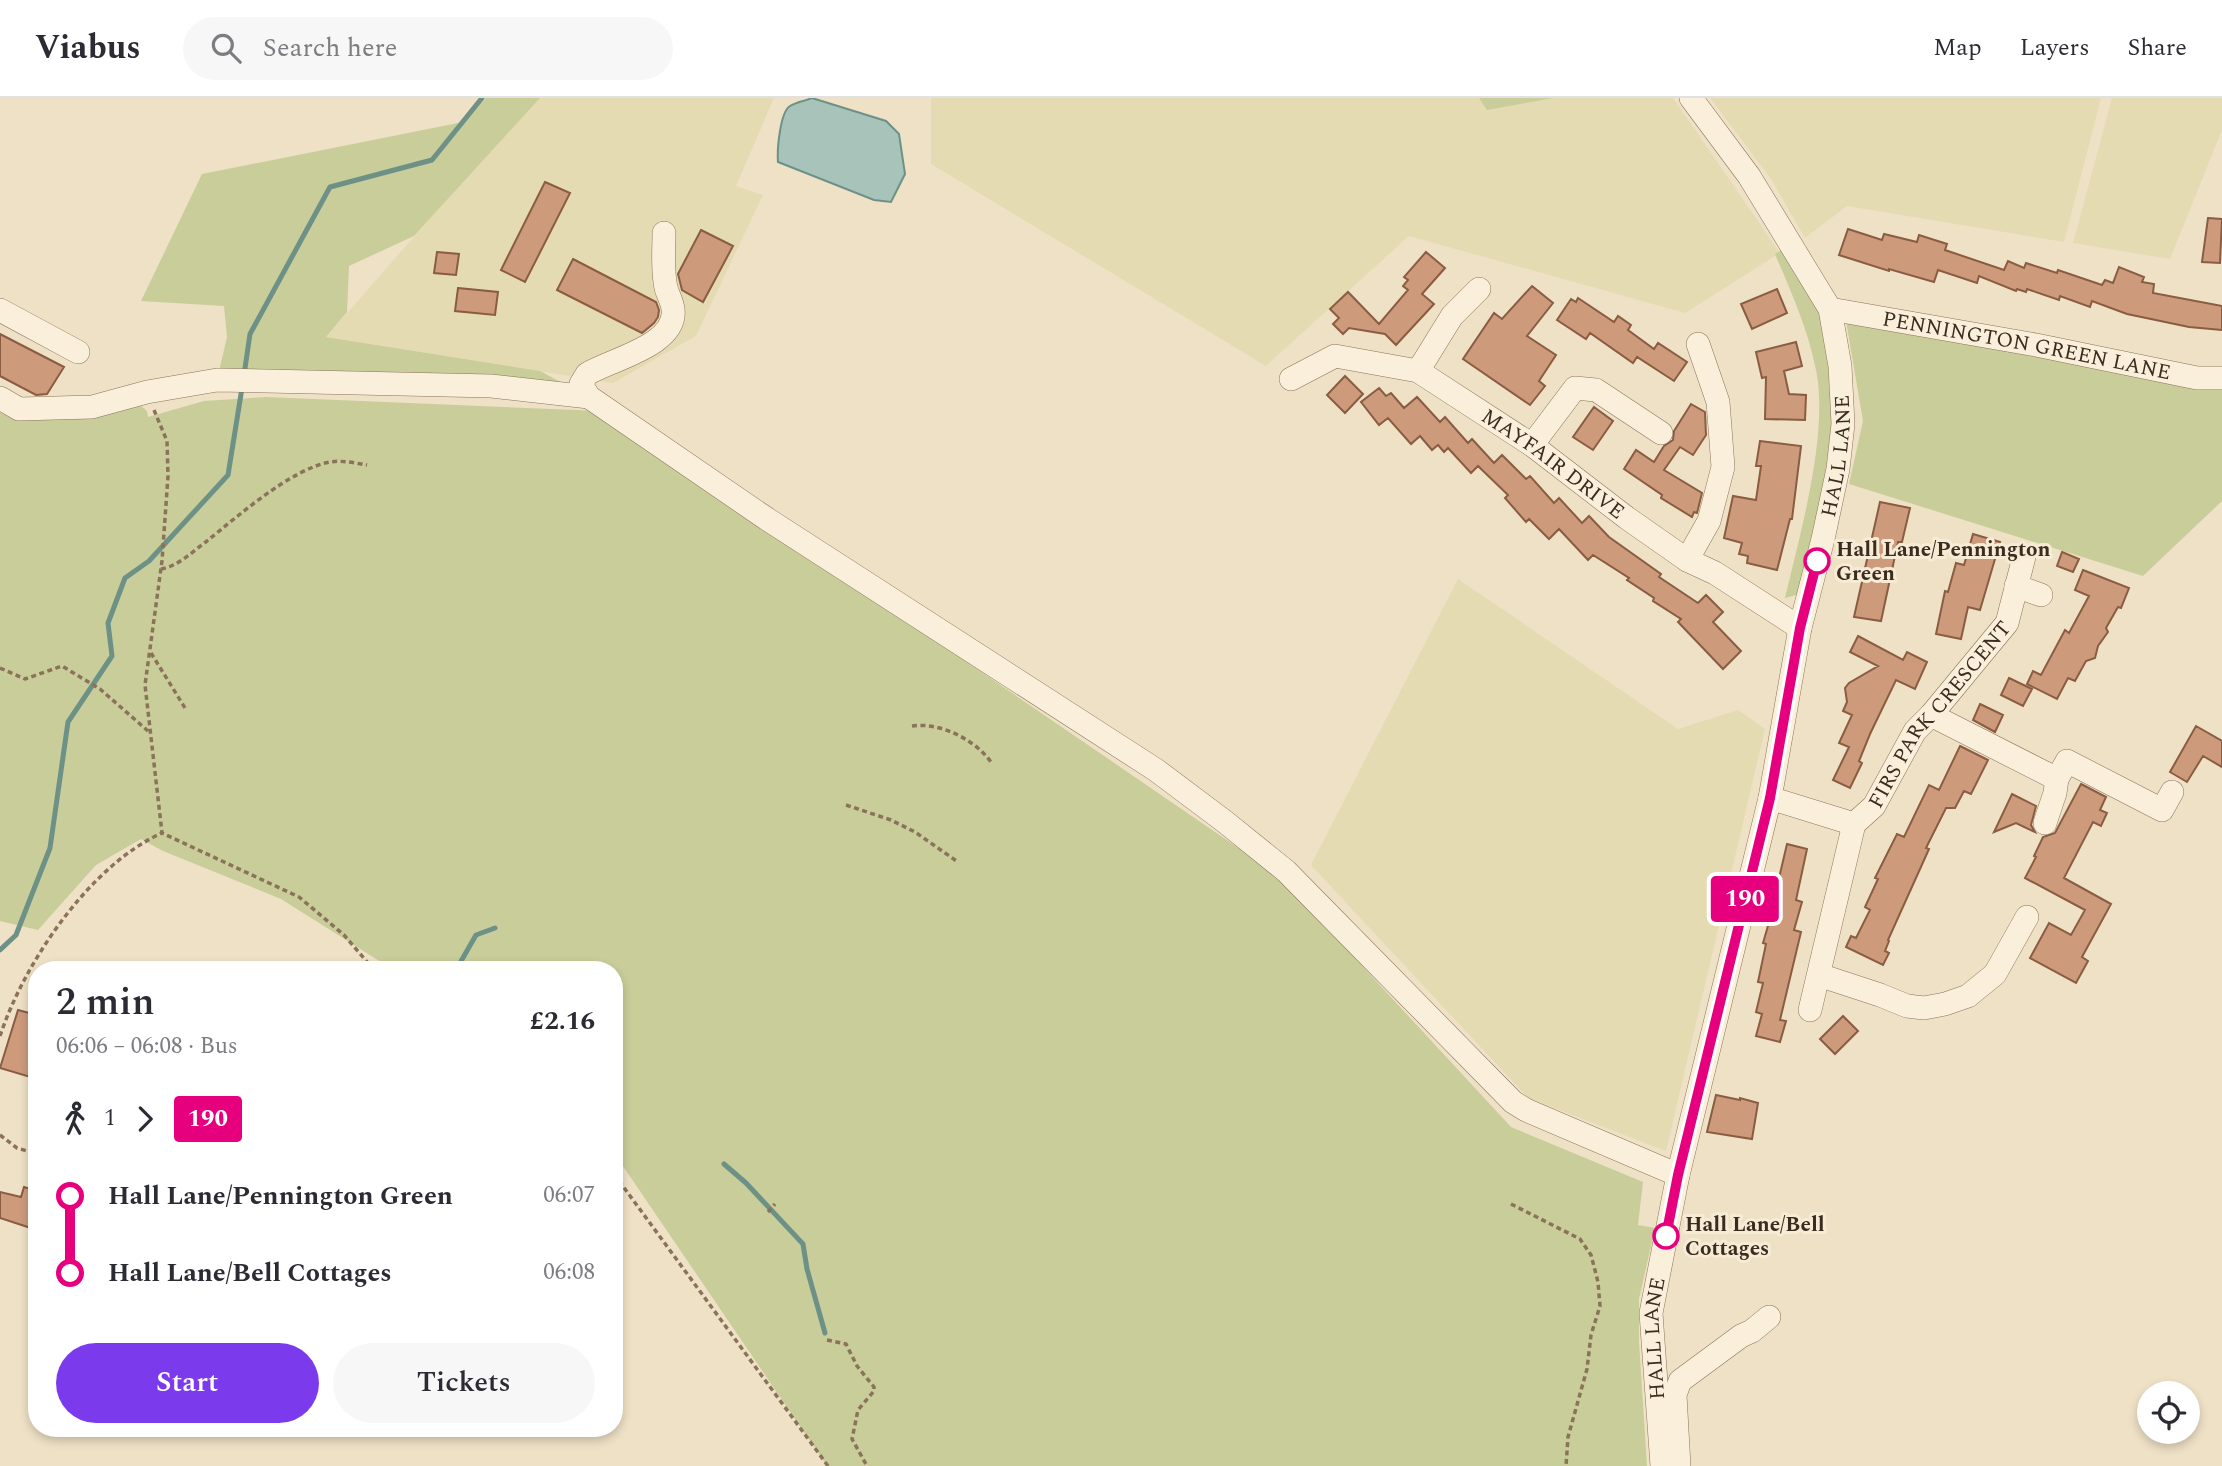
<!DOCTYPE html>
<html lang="en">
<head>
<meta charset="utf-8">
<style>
	body { margin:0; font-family:Spectral,serif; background:#f7f7f7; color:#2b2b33; height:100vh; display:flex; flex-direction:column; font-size:26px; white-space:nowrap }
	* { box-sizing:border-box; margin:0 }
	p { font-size:23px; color:#7c7c81 }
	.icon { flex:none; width:38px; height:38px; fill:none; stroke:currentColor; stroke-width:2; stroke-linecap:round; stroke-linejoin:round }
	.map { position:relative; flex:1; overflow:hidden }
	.details { position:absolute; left:28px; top:863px; width:595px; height:476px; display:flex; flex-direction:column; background:#fff; border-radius:28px; box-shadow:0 4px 10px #0003 }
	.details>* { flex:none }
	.badge { padding:0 14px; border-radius:5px; font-size:24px; line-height:46px }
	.buttons { position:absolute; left:2137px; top:1283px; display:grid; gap:14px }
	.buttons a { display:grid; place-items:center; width:63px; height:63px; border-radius:50%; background:#fff; box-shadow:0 4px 10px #0003; font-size:35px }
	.map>.badge { position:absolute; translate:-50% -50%; box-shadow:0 0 0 4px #fff }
	.legs { display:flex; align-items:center; gap:10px; height:77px; padding:0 28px; font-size:23px }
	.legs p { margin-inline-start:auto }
	.summary { display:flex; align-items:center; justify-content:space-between; height:119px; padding:0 28px }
	h1 { font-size:38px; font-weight:600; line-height:52px }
	.action { display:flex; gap:14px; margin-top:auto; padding:14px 28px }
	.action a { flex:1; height:80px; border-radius:42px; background:#7c3aed; color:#fff; font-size:28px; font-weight:600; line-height:80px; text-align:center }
	.action a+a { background:#f7f7f7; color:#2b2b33 }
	ul { padding:0 28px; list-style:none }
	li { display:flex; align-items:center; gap:24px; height:77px; font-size:26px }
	li i { display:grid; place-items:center; width:10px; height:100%; margin:0 9px; background:currentColor }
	li i::after { content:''; width:18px; height:18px; margin:-9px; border:5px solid; border-radius:50%; background:#fff }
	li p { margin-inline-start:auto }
	li:first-child i { background:linear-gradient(#0000 50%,currentColor 0) }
	li:last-child i { background:linear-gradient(currentColor 50%,#0000 0) }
	header { display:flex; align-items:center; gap:42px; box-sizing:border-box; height:98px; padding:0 35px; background:#fff; border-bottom:2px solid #e1e1e2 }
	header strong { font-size:33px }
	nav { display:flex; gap:38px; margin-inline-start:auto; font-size:24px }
	.search { width:490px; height:63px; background:#f7f7f7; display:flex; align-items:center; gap:18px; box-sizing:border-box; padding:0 24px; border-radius:38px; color:#7c7c81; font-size:26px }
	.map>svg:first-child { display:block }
</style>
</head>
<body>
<header>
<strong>Viabus</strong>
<div class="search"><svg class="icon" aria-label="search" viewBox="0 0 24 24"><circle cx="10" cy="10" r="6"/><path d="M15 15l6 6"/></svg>Search here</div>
<nav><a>Map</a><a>Layers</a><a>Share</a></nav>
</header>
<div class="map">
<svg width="2222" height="1368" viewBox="0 0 2222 1368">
	<rect width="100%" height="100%" fill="#efe1c6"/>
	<path fill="#e5dbb3" d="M 536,0 L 774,0 L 736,88 L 763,97 L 696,238 L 613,285 L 326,239 Z
		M 931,0 L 1479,0 L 1487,11 L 1554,0 L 1673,0 L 1780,155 L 1685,215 L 1409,138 L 1266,268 L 931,66 Z
		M 1710,0 L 2101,0 L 2064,144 L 1847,108 L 1805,140 L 1771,81 Z
		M 2112,0 L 2222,0 L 2222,32 L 2170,161 L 2073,145 Z
		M 1458,481 L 1678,631 L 1738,612 L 1765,631 L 1666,1053 L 1528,1000 L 1311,767 Z"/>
	<path fill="#c9cd9a" d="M 486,0 L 540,0 L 414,138 L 349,168 L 347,214 L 326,239 L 540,273 L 589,299 L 217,282 L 227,239 L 224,208 L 141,203 L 202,76 L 463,24 Z
		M 1479,0 L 1554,0 L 1487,12 Z
		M 1787,148 L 1820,217 L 1834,278 L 1831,352 L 1803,490 L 1796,497 L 1785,500 C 1800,436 1829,336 1816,272 C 1808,231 1791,194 1775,156 Z
		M 1846,223 L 2222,286 L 2222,403 L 2143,478 L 1849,386 L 1863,323 Z
		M 266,299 L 600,313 L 1278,777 L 1511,1029 L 1643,1084 L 1638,1127 L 1655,1130 L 1639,1201 L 1639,1243 L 1647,1368 L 827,1368 L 614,1055 L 614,872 L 392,871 L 281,801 L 163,753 L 141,741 L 96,767 L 38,832 L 0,823 L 0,305 L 137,304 L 147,313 L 148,319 L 204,303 Z"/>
	<path fill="#a8c3ba" stroke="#6e9187" stroke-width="2" d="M 812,0 L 886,23 L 899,36 L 905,76 L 891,104 L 874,102 L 778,64 C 777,52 780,14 790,8 C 796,4 805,3 812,0 Z"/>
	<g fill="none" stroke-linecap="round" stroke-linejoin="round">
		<path stroke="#6e9187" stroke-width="5" d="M 244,277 L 250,236 L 330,89 L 432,62 L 482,0
			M 0,852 L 16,837 L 50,750 L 68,624 L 112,558 L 108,525 L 125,480 L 149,463 L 228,377 L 242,290
			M 456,872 L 476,837 L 495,830
			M 724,1066 L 746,1085 L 803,1146 L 807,1171 L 825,1235"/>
	</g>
	<path fill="#cd9b7c" stroke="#8a5c41" stroke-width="2" d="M 545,84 L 570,95 L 525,184 L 501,172 Z
		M 2208,120 L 2222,121 L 2220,165 L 2202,164 Z
		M 1848,131 L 1882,142 L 1884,136 L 1917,144 L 1919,137 L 1947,146 L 1945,152 L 2004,172 L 2008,163 L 2024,170 L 2026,165 L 2057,175 L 2058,172 L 2102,187 L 2105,182 L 2113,185 L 2119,169 L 2144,179 L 2142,184 L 2154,186 L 2153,195 L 2222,208 L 2222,232 L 2189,229 L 2127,216 L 2092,203 L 2090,209 L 2060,198 L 2059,202 L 2027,191 L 2026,194 L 2017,191 L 2016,193 L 1979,178 L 1977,185 L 1938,172 L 1934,184 L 1889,171 L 1889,173 L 1839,157 Z
		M 701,132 L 733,148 L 703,204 L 682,192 L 678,176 Z
		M 437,154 L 459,156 L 456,177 L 434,175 Z
		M 1426,154 L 1445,170 L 1422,196 L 1434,206 L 1396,247 L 1385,236 L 1349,230 L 1343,236 L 1333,226 L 1339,220 L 1330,211 L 1348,194 L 1379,226 L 1408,192 L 1403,188 L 1408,182 L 1404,179 Z
		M 573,161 L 656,204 L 659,212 L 658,219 L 654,225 L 642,235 L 557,192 Z
		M 1532,188 L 1553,205 L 1527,238 L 1556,257 L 1539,283 L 1545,288 L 1530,307 L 1463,261 L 1494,215 L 1502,221 Z
		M 458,190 L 498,194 L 495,217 L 455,213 Z
		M 1777,191 L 1787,215 L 1752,231 L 1741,206 Z
		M 1578,200 L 1614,224 L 1618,218 L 1631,227 L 1628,232 L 1654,251 L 1658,245 L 1687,264 L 1674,283 L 1637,259 L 1633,265 L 1590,235 L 1586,241 L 1557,222 L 1571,201 L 1576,204 Z
		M 0,236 L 64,269 L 47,296 L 36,297 L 0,278 Z
		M 1796,244 L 1802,268 L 1784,273 L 1789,296 L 1806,297 L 1805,322 L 1765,321 L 1766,279 L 1762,280 L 1756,254 Z
		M 1345,278 L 1363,296 L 1345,315 L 1327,297 Z
		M 1379,290 L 1386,298 L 1391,295 L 1404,310 L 1417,299 L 1440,324 L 1445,319 L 1468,345 L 1472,341 L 1494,365 L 1502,357 L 1526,381 L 1530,378 L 1554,405 L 1559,400 L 1582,425 L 1589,418 L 1609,439 L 1661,476 L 1659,479 L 1698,505 L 1706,497 L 1723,514 L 1713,524 L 1741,553 L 1723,571 L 1678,524 L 1681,521 L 1653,503 L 1654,500 L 1627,482 L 1629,480 L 1593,457 L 1588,462 L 1559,431 L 1549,441 L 1529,421 L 1526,424 L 1505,400 L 1508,397 L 1478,368 L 1471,375 L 1448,350 L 1444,354 L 1438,347 L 1432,352 L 1420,338 L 1411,346 L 1388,320 L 1379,327 L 1361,304 Z
		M 1691,306 L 1705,314 L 1706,337 L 1693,357 L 1680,349 L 1664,372 L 1702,395 L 1697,415 L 1694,414 L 1692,419 L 1661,400 L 1662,397 L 1624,371 L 1636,352 L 1654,364 L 1664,348 L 1673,342 L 1674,333 Z
		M 1594,309 L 1613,323 L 1593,352 L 1573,339 Z
		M 1760,343 L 1801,348 L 1792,421 L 1790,421 L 1777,472 L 1747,465 L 1748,458 L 1739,456 L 1742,445 L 1724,440 L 1733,398 L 1756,402 L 1761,368 L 1756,368 Z
		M 1880,404 L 1910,410 L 1902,444 L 1898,444 L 1881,523 L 1854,519 Z
		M 1973,436 L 2000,444 L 1980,512 L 1968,509 L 1961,541 L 1936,536 L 1945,493 L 1948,494 L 1956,465 L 1964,467 Z
		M 2062,454 L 2079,461 L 2073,474 L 2057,468 Z
		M 2083,472 L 2129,490 L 2121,510 L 2118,509 L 2106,530 L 2108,534 L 2098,548 L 2095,560 L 2086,563 L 2075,583 L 2068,580 L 2057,601 L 2027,586 L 2033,573 L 2041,577 L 2065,532 L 2069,535 L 2089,498 L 2075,492 Z
		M 1858,538 L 1903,562 L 1907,554 L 1927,564 L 1915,591 L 1896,582 L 1870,636 L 1859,663 L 1862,665 L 1850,690 L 1833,682 L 1849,649 L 1839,645 L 1852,617 L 1843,613 L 1847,604 L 1845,590 L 1849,585 L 1878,568 L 1850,554 Z
		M 2009,580 L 2032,591 L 2023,608 L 2001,597 Z
		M 1980,606 L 2003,617 L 1995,634 L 1973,622 Z
		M 2196,628 L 2222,643 L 2222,669 L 2203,658 L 2187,684 L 2170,674 Z
		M 1960,648 L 1988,662 L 1971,696 L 1964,693 L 1955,710 L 1946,710 L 1926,750 L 1929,751 L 1888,842 L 1889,843 L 1885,853 L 1889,855 L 1883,867 L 1846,849 L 1851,838 L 1856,840 L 1870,812 L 1865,809 L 1878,781 L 1875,780 L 1897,736 L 1904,739 L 1929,687 L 1939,692 Z
		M 2081,686 L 2106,699 L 2100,712 L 2107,715 L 2101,728 L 2093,724 L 2064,780 L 2111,806 L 2082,859 L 2088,863 L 2076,885 L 2030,860 L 2049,825 L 2071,837 L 2085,812 L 2025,780 L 2036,759 L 2034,758 L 2043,739 L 2055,735 Z
		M 2012,696 L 2036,708 L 2031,727 L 2035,734 L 2016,725 L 1994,734 Z
		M 1787,746 L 1807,751 L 1796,802 L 1802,804 L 1794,832 L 1801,834 L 1780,922 L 1786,923 L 1780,944 L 1756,938 L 1762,916 L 1756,914 L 1763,885 L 1758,884 L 1766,846 L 1763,845 L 1777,797 L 1775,797 Z
		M 18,912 L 37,917 L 37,981 L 0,970 Z
		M 1843,918 L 1858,933 L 1835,956 L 1820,941 Z
		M 1716,997 L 1740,1002 L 1740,1000 L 1758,1005 L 1752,1041 L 1707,1034 Z
		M 24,1089 L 37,1093 L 37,1132 L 0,1120 L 0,1094 L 21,1099 Z"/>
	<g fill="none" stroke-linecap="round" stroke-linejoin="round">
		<defs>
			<g id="minor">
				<path d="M 664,135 C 664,153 662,172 666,190 C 668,197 672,203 673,211 C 678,247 612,261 587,276 L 581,286 L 589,299 L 767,421 L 1156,672 L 1224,723 L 1286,773 L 1513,1004 L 1526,1012 L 1678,1077"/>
				<path id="s1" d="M 1830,211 L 2036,247 L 2197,280 L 2222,280"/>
				<path d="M 0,212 L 78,254"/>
				<path d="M 1418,273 L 1452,218 L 1479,191"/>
				<path id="s2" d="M 1291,281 L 1335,258 L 1418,273 L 1532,347 L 1627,420 L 1687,462 L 1715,475 L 1800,530"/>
				<path d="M 0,300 L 19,311 L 92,309 L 147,294 L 217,282 L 491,288 L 589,299"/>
				<path d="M 1532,347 L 1575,290 L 1596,292 L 1661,335"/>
				<path d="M 1687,462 L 1709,423 L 1723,369 L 1718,304 L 1698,246"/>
				<path d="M 2016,488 L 2041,497"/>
				<path d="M 1931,617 L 2057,681 L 2067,663 L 2162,712 L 2172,694"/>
				<path d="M 1770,700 L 1854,726"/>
				<path d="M 2045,725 L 2055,695 L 2057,681"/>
				<path d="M 1819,877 L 1880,897 L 1907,908 L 1924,910 L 1945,906 L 1968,898 L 1995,876 L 2027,819"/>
				<path id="s3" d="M 1810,912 L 1854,726 L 1874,708 L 1915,633 L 1931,617 L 2007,525 L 2024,459"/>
				<path id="s4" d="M 1662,1368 L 1651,1215 L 1678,1077 L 1770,700 L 1800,530 L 1823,441 L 1838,371 L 1843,326 L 1840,268 L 1830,211 L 1749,78 L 1691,0"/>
				<path d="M 1679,1368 L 1675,1297 L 1680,1283 L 1741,1238 L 1752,1233 L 1769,1219"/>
			</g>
		</defs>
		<use href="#minor" stroke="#8b735b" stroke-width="24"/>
		<path stroke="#8b735b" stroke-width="3.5" stroke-dasharray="5 3.5" stroke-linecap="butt" d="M 154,312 L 167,343 L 168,378 L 162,463 L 145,587 L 162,735 L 299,799 L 344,837 L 374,872
			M 161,471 C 179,468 193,453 207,443 C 238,418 291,371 330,364 C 342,362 355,365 367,367
			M 151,555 L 185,610
			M 0,570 L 25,581 L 62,568 L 100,591 L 148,633
			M 912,628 C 940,624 974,641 991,664
			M 846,707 L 891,722 L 915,734 L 958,764
			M 0,938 C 24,865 90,767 162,735
			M 0,1037 L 17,1050 L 37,1056
			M 614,1076 L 828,1368
			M 1511,1106 L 1580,1141 L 1591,1157 L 1598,1184 L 1600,1208 L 1591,1237 L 1587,1271 L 1568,1339 L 1566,1368
			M 768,1114 L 775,1106
			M 827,1242 L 846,1246 L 857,1268 L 874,1289 L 874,1293 L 858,1312 L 852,1341 L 867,1368"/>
		<use href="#minor" stroke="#f9efda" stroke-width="23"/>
	</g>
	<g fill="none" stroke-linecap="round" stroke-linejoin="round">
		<defs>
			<path id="line-1" d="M 1666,1138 L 1678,1077 L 1770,700 L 1800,530 L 1817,463"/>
		</defs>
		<use href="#line-1" stroke="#fff" stroke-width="16"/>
		<use href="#line-1" stroke="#e6007e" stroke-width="10"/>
	</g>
	<g fill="#fff" stroke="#e6007e" stroke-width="3.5">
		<circle cx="1817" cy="463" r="12"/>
		<circle cx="1666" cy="1138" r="12"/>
	</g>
	<g text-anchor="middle" stroke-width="6" stroke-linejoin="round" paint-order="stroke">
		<g font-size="21" fill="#3b2c1f" stroke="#f6ecd6">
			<text dy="7" stroke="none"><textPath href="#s1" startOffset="200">PENNINGTON GREEN LANE</textPath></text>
			<text dy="7" stroke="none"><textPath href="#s4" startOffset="1031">HALL LANE</textPath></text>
			<text dy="7" stroke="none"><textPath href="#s2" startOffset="298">MAYFAIR DRIVE</textPath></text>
			<text dy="7" stroke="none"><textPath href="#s3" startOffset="331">FIRS PARK CRESCENT</textPath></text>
			<text dy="7" stroke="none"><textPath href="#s4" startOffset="128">HALL LANE</textPath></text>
		</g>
		<g font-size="21" font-weight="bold" fill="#3b2c1f" stroke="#f6ecd6" text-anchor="start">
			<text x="1836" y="458">Hall Lane/Pennington<tspan x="1836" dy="24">Green</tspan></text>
			<text x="1685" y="1133">Hall Lane/Bell<tspan x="1685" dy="24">Cottages</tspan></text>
		</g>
	</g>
</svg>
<div class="buttons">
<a><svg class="icon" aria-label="locate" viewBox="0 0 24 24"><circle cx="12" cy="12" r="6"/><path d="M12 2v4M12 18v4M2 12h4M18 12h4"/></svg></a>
</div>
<b class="badge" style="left:1745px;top:801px;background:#e6007e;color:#fff">190</b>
<section class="details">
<div class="summary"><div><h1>2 min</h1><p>06:06 – 06:08 · Bus</p></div><b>£2.16</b></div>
<div class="legs"><svg class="icon" aria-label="walk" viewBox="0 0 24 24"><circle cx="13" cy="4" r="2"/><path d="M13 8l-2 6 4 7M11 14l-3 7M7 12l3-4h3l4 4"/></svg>1<svg class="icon" aria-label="forward" viewBox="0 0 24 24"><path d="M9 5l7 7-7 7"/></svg><b class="badge" style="background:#e6007e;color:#fff">190</b></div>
<ul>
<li><i style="color:#e6007e"></i><b>Hall Lane/Pennington Green</b><p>06:07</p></li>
<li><i style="color:#e6007e"></i><b>Hall Lane/Bell Cottages</b><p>06:08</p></li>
</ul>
<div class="action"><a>Start</a><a>Tickets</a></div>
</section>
</div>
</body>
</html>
